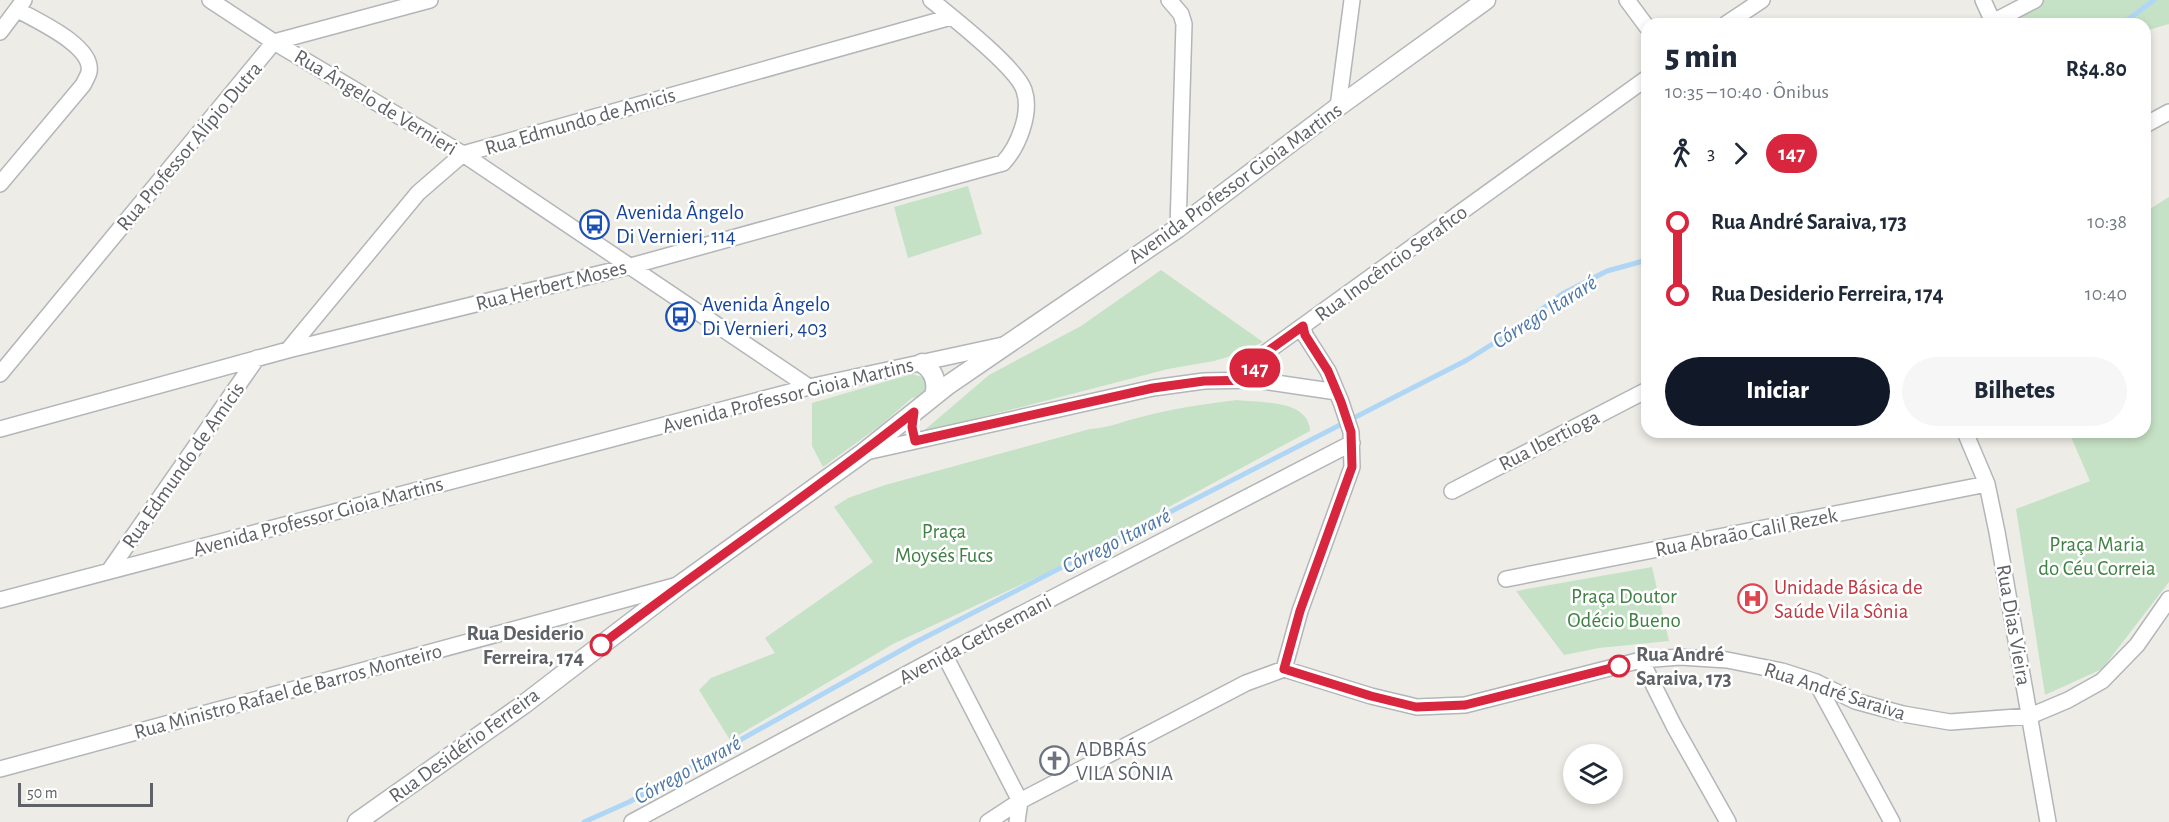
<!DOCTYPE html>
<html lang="pt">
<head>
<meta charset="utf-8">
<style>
	body { margin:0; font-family:"Alegreya Sans",sans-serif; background:#f6f6f7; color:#1f2937; height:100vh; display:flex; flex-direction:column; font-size:22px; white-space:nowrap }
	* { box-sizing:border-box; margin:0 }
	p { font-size:20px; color:#747a83 }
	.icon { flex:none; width:33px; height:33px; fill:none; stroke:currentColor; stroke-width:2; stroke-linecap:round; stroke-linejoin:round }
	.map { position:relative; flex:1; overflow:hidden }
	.details { position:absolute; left:1641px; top:18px; width:510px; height:420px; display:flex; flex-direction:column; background:#fff; border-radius:18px; box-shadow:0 3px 9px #0003 }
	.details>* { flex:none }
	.badge { padding:0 12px; border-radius:20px; font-size:21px; line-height:39px }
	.tools { position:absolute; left:1563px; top:744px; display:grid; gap:12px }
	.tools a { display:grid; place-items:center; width:60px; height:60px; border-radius:50%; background:#fff; box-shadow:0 3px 9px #0003; font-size:30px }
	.scale { position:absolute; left:18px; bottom:15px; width:135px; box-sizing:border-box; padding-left:6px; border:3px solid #5e6165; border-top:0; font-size:16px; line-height:21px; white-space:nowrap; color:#5e6165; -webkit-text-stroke:4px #fff; paint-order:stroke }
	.map>.badge { position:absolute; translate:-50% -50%; box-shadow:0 0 0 3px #fff }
	.legs { display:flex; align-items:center; gap:9px; height:66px; padding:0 24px; font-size:20px }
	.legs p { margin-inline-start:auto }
	.overview { display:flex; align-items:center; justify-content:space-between; height:102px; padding:0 24px }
	h1 { font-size:33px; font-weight:800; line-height:45px }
	.cta { display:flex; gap:12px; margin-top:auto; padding:12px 24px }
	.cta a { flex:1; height:69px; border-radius:36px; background:#111827; color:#fff; font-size:24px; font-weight:800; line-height:69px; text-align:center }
	.cta a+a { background:#f6f6f7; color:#1f2937 }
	ul { padding:0 24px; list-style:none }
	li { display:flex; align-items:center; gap:21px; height:72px; font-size:22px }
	li i { display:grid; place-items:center; width:9px; height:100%; margin:0 8px; background:currentColor }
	li i::after { content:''; width:15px; height:15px; margin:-8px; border:4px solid; border-radius:50%; background:#fff }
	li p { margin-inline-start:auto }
	li:first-child i { background:linear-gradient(#0000 50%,currentColor 0) }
	li:last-child i { background:linear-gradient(currentColor 50%,#0000 0) }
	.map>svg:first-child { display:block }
</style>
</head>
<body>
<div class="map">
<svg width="2169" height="822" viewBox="0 0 2169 822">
	<rect width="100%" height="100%" fill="#eeece6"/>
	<path fill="#c6e2c6" d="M 2044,0 L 2169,0 L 2169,24 L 2145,31 L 2145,24 L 1996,24 Z
		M 968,186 L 982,234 L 908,258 L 894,207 Z
		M 2169,197 L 2169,582 L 2102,669 L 2045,695 L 2016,509 L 2090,481 L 2069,432 L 2145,432 L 2145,212 Z
		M 1161,270 L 1263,342 L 1238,354 L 1214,361 L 1168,369 L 921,433 L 989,375 L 1081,326 Z
		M 912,374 L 925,378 L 925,396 L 912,398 L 881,425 L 823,467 L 812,446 L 812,403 Z
		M 1237,400 C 1260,403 1309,399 1310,431 L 1046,573 L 893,644 L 730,740 L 699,690 L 711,678 L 775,653 L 765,638 L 873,562 L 834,507 L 848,498 L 885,485 L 1090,429 C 1110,428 1126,420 1145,416 C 1175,408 1205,404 1237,400 Z
		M 1652,567 L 1669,641 L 1599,648 L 1564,655 L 1516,591 Z"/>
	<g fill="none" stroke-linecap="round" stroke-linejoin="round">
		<path stroke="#b0d6f5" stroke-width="5" d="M 2122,24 L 2154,0
			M 584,822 L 629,802 L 914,643 L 1467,360 L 1510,333 L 1562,294 L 1607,271 L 1647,260"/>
		<defs>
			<path id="minor" d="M 210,0 L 274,42 L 463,154 L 809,387
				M 1169,0 L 1181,14 L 1184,24 L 1178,228
				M 1627,0 L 1647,27
				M 1983,0 L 1993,22
				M 1726,24 L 1762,0
				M 1989,24 L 2035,0
				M 0,32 L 24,0
				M 1338,107 L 1352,0
				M 2145,125 L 2169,112
				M 0,184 L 83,85 C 85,81 88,76 89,72 C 94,46 37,21 18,10
				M 288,350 L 418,193 L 463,154 L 951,17
				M 0,374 L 274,42 L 430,0
				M 1256,380 L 1255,369 L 1261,356 L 1647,78
				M 0,429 L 288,350 L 631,266 L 1003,163 C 1018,147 1032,113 1024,90 C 1017,68 952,17 931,0
				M 1965,432 L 1987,484 L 1997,532 L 2048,822
				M 866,452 L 1153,388 L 1204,381 L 1256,380 L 1337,392
				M 1452,491 L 1647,390
				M 109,571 L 257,358
				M 1506,579 L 1987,484
				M 0,600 L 809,387 L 1003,345
				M 944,654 L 1020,801
				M 1641,660 L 1674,726 L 1728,822
				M 1284,669 L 1371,696 L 1417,707 L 1465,705 L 1641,660 L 1680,657 L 1727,660 L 1782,671 L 1816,682 L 1855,701 L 1903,714 L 1950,722 L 2030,716 L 2068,700 L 2102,681 L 2137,645 L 2169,599
				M 1284,669 L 1300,611 L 1352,467 L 1351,432 L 1341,402 L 1328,371 L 1305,335 L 1303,326
				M 1816,682 L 1892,822
				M 0,769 L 678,585
				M 632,822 L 944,654 L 1352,443
				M 988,822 L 1020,801 L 1246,683 L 1284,669
				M 1017,822 L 1020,801"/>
			<path id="tertiary" d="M 922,363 C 934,371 938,382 934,396
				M 357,822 L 523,705 L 681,584 L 863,453 L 948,385 L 1178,228 L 1338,107 L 1486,0"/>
		</defs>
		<use href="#minor" stroke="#b3b6b9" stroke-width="18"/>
		<use href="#tertiary" stroke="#b3b6b9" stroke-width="21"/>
		<use href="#minor" stroke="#fff" stroke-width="15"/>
		<use href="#tertiary" stroke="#fff" stroke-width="18"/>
	</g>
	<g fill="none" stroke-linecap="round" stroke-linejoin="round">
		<defs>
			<path id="line-1" d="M 601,645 C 704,566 812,493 914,412 L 912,427 L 915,441 L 1153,388 L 1204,381 L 1256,380 L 1255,369 L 1261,356 L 1303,326 L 1305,335 L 1328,371 L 1341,402 L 1351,432 L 1352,467 L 1300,611 L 1284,669 L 1371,696 L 1416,707 L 1465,705 L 1619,666"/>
		</defs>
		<use href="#line-1" stroke="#fff" stroke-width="14"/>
		<use href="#line-1" stroke="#d7263d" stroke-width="9"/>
	</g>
	<defs>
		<symbol id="bus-ring" viewBox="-11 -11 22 22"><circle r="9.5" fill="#fff" stroke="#1a4fb4" stroke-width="1.5"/><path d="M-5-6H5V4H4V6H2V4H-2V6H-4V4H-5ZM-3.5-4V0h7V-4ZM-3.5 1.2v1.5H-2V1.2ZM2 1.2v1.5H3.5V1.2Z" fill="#1a4fb4"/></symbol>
		<symbol id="hospital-ring" viewBox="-11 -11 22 22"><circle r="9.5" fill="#fff" stroke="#e0444e" stroke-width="1.5"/><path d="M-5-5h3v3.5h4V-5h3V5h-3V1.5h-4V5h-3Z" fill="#e0444e"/></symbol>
		<symbol id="church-ring" viewBox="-11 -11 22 22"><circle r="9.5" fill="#fff" stroke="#6b7280" stroke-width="1.5"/><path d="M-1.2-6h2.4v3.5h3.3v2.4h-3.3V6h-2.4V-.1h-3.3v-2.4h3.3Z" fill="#6b7280"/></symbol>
	</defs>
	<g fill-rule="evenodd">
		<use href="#bus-ring" x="578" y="208" width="33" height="33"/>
		<use href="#bus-ring" x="664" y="300" width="33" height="33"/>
		<use href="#hospital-ring" x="1736" y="582" width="33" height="33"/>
		<use href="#church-ring" x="1038" y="744" width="33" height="33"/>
	</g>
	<g fill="#fff" stroke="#d7263d" stroke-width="3">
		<circle cx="601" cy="645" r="10"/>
		<circle cx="1619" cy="666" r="10"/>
	</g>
	<g text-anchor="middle" stroke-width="5" stroke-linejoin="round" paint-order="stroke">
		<g font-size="21" fill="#5e6165" stroke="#fff">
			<text transform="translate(376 102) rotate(31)" y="7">Rua Ângelo de Vernieri</text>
			<text transform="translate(580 121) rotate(-16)" y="7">Rua Edmundo de Amicis</text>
			<text transform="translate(189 146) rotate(-50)" y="7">Rua Professor Alípio Dutra</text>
			<text transform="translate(1235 183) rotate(-36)" y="7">Avenida Professor Gioia Martins</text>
			<text transform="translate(1391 263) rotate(-36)" y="7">Rua Inocêncio Serafico</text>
			<text transform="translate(551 285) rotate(-14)" y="7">Rua Herbert Moses</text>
			<text transform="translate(788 395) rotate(-14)" y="7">Avenida Professor Gioia Martins</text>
			<text transform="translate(1549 440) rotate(-27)" y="7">Rua Ibertioga</text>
			<text transform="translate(183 465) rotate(-55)" y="7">Rua Edmundo de Amicis</text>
			<text transform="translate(318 516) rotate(-15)" y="7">Avenida Professor Gioia Martins</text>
			<text transform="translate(1746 532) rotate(-11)" y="7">Rua Abraão Calil Rezek</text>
			<text transform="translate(2014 625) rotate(80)" y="7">Rua Dias Vieira</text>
			<text transform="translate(975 639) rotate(-28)" y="7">Avenida Gethsemani</text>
			<text transform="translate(288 691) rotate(-15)" y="7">Rua Ministro Rafael de Barros Monteiro</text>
			<text transform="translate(1835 691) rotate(18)" y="7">Rua André Saraiva</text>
			<text transform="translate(464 745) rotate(-36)" y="7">Rua Desidério Ferreira</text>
		</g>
		<g font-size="21" fill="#164399" stroke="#fff" text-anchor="start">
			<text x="616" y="219">Avenida Ângelo<tspan x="616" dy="24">Di Vernieri, 114</tspan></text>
			<text x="702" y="311">Avenida Ângelo<tspan x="702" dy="24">Di Vernieri, 403</tspan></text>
		</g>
		<g font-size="21" fill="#408144" stroke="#fff">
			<text x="944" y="538">Praça<tspan x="944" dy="24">Moysés Fucs</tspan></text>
			<text x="2097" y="551">Praça Maria<tspan x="2097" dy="24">do Céu Correia</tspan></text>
			<text x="1624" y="603">Praça Doutor<tspan x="1624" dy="24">Odécio Bueno</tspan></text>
		</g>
		<g font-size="21" fill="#be3a42" stroke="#fff" text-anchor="start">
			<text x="1774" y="594">Unidade Básica de<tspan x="1774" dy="24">Saúde Vila Sônia</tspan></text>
		</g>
		<g font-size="21" font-weight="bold" fill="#5e6165" stroke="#fff" text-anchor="end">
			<text x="584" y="640">Rua Desiderio<tspan x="584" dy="24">Ferreira, 174</tspan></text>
			<text x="1636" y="661" text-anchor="start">Rua André<tspan x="1636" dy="24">Saraiva, 173</tspan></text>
		</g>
		<g font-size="21" fill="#5b616d" stroke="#fff" text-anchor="start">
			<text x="1076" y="756">ADBRÁS<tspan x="1076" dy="24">VILA SÔNIA</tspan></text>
		</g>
		<g font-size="22" font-style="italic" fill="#4e78a6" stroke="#fff">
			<text transform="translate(1544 311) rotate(-32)" y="8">Córrego Itararé</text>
			<text transform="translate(1116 540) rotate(-27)" y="8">Córrego Itararé</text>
			<text transform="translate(687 769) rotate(-29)" y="8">Córrego Itararé</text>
		</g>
	</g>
</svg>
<div class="tools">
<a><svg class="icon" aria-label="layers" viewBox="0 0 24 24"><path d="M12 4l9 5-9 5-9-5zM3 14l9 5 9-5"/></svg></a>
</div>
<div class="scale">50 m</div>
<b class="badge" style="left:1255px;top:368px;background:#d7263d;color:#fff">147</b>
<section class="details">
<div class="overview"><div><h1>5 min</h1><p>10:35 – 10:40 · Ônibus</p></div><b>R$4.80</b></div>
<div class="legs"><svg class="icon" aria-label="walk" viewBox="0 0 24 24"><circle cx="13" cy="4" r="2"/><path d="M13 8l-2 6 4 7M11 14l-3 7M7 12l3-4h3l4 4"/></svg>3<svg class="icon" aria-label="forward" viewBox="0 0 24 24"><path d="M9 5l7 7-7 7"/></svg><b class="badge" style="background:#d7263d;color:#fff">147</b></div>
<ul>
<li><i style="color:#d7263d"></i><b>Rua André Saraiva, 173</b><p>10:38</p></li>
<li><i style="color:#d7263d"></i><b>Rua Desiderio Ferreira, 174</b><p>10:40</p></li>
</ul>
<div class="cta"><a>Iniciar</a><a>Bilhetes</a></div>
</section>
</div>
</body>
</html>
